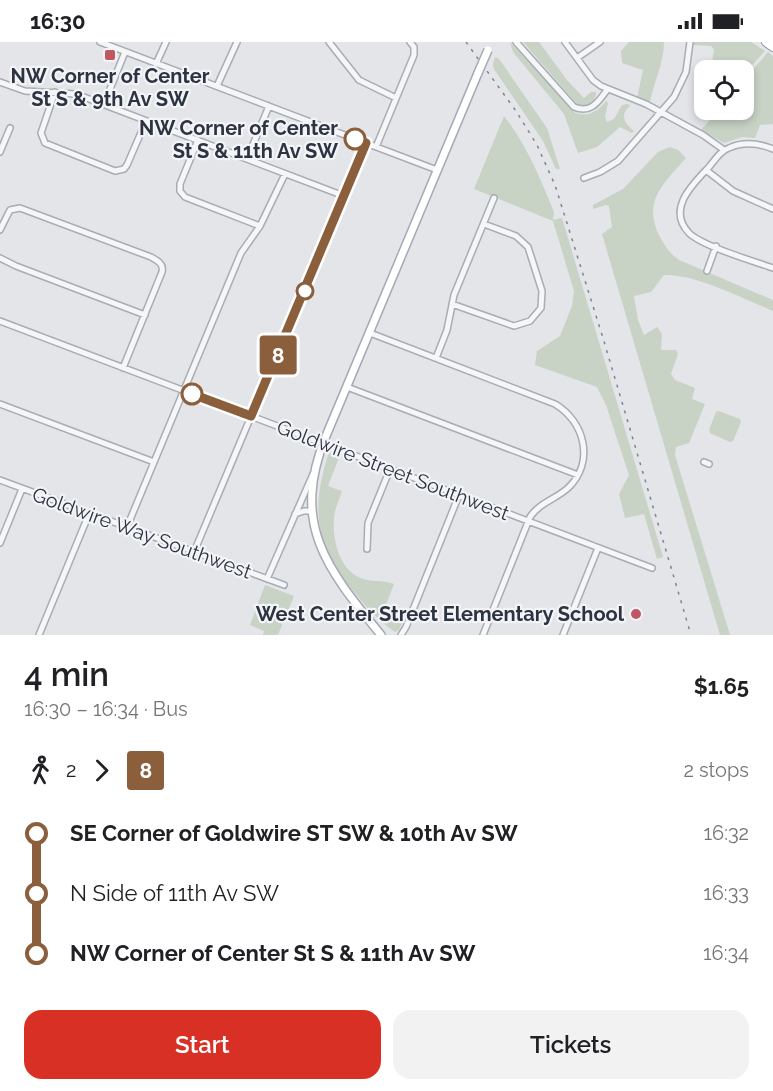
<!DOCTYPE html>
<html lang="en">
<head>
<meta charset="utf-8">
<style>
	body { margin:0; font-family:Raleway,sans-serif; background:#f2f2f2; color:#202124; height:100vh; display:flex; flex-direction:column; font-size:22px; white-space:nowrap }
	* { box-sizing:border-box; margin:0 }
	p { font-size:20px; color:#757577 }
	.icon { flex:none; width:33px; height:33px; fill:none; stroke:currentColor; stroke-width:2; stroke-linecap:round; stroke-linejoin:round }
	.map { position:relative; height:593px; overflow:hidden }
	.side { display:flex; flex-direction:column; background:#fff; flex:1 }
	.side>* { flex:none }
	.badge { padding:0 12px; border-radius:4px; font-size:21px; line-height:39px }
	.controls { position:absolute; left:694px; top:18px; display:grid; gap:12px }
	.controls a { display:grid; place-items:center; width:60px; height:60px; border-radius:12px; background:#fff; box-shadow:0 3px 9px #0003; font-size:30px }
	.map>.badge { position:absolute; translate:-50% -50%; box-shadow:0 0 0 3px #fff }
	.legs { display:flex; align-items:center; gap:9px; height:66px; padding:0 24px; font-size:20px }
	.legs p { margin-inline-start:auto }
	.overview { display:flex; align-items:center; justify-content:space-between; height:102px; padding:0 24px }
	h1 { font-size:33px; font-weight:600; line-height:45px }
	.primary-button { display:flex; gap:12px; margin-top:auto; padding:12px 24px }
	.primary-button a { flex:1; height:69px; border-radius:18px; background:#d93025; color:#fff; font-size:24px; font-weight:600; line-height:69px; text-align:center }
	.primary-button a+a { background:#f2f2f2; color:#202124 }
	ul { padding:0 24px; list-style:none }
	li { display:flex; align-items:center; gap:21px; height:60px; font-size:22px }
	li i { display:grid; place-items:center; width:9px; height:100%; margin:0 8px; background:currentColor }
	li i::after { content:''; width:15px; height:15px; margin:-8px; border:4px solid; border-radius:50%; background:#fff }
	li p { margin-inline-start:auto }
	li:first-child i { background:linear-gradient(#0000 50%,currentColor 0) }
	li:last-child i { background:linear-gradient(currentColor 50%,#0000 0) }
	.status { display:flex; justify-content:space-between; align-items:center; height:42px; padding:0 30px; background:#fff; direction:ltr }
	.status svg { height:16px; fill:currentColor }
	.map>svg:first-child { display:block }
</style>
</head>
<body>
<div class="status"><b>16:30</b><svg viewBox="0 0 49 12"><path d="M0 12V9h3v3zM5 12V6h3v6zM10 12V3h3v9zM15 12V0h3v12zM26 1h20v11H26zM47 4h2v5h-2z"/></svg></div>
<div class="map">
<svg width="773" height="593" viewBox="0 0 773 593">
	<rect width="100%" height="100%" fill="#e3e5e9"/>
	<path fill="#c8d2c5" d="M 510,0 L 575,71 C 589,75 597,70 606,59 L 608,61 L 605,75 L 607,80 L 614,77 L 622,63 L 628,62 L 630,64 C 619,73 625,82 634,89 L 632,91 L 620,85 L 597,105 L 578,111 L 564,72 L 513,10 Z
		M 523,0 L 539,0 L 567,38 L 584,56 L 591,50 L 596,50 C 596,59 591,62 584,65 L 578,63 Z
		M 629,0 L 664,0 C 664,21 654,39 650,60 L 637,56 L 643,28 L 622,21 L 621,9 Z
		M 693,0 L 751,0 L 765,9 L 744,32 L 744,28 L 711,28 L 714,7 L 711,4 L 692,3 Z
		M 768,10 L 773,14 L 773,82 L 760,83 L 755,96 L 742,95 L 724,101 L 701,88 L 719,68 L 744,68 L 744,38 Z
		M 495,15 L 499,17 L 547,86 L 560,127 L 556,127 L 543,99 L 494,27 L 493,23 Z
		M 504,74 C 527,103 540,136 554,170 L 553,178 L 562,176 L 663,515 L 657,517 L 644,472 L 625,476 L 619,452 L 629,433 L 606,363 L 597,345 L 535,323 L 537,309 L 560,294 L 572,264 L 574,249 L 553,179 L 474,147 Z
		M 670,105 L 678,108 L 686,116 C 665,140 642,159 659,193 C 665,204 669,211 679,218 L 773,258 L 773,269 C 744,257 694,231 664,233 L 651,250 L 634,254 L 638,278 L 644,293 L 657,285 L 662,292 L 661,308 L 676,308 L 678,312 L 671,332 L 675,338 L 695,346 L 692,357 L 705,362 L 689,401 L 676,405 L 675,413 L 730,593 L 720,593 L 602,192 L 612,185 L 609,164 L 606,163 L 593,167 L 593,163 L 623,147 L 658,110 Z
		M 719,369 L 740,377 L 741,380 L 733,399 L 730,400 L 710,391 L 709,388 L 716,370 Z
		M 331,410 L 340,413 L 328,444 L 342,449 C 339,458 334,468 334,477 C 332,497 339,525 358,535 C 370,541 382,537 394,542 L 382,573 L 402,581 L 399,588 L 395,590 C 378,578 368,567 355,551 C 316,505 310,471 328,413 Z
		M 265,543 L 294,554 L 278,593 L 263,593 L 264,589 L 250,583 Z"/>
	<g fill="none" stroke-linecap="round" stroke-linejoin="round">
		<defs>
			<path id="minor" d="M 100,0 L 437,128
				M 329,0 L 359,38 L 396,56
				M 516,0 L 574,65 C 591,72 598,60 607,48
				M 565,0 L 593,38 L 601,44 L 646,62 L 703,93 L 724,108
				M 577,16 L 600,0
				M 156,22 L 166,0
				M 0,40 L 25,49 L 76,52 L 344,154
				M 217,44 L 237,0
				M 55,50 L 41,91 L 45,101 L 115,129 L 124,127 L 127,123 L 146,79
				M 104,62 L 125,10
				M 198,98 L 180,142 L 180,149 L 185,155 L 260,184
				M 376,105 L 414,13 L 414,5 L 410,0
				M 773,107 C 758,101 744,99 729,106 C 720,109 715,118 709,125 C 693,142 666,167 689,191 C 702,204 753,219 773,226
				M 0,110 L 10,86
				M 247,117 L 269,64
				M 706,128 L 733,149 L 773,167
				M 584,136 L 600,130 L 618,119 L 674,55 L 686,30 L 690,0
				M 0,188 L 10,168 L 20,166 L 151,215 C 158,219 164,222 162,230 L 123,326
				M 0,216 L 16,224 L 145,273
				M 707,229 L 716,204
				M 452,262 L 514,284 L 530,279 L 541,266 L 542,249 L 528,205 L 516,194 L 484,182
				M 0,279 L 652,526
				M 370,291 L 555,362 C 585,380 595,420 568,446 C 556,457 539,461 530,475 L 483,593
				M 436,316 L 447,288 L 454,253 L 494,156
				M 347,345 L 578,433
				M 0,362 L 154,420
				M 704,420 L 709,422
				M 0,438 L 284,543
				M 295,472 L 304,469 L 312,469
				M 127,485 L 241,211 L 260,184 L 285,132
				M 0,501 L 22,447
				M 367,507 L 368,481 L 390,427
				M 194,510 L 366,101
				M 267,537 L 313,432
				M 39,593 L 89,472
				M 401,593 L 406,585 L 459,453
				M 563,593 L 598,506"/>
			<path id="major" d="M 381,593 C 327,527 290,482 326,394 L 478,31"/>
			<path id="highway" d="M 766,0 L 773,5"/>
		</defs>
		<use href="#minor" stroke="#a9acb3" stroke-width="8"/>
		<use href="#major" stroke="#a4a9b4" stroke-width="10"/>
		<use href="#highway" stroke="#8c929e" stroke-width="10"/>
		<use href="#minor" stroke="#f5f6f8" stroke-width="5"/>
		<use href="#major" stroke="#fff" stroke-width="7"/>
		<use href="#highway" stroke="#fff" stroke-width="8"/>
		<path stroke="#7e8491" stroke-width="1.5" stroke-dasharray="3 6" stroke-linecap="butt" d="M 466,0 L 516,69 L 537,103 L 555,143 L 603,296 L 691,593"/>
		<defs>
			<path id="major-bridge" d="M 478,31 L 488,8"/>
		</defs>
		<use href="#major-bridge" stroke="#a4a9b4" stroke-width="10" stroke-linecap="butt"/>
		<use href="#major-bridge" stroke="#fff" stroke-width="7"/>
	</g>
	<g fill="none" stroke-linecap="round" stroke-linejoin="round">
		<defs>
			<path id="line-1" d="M 192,352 L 251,374 L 366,101 L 355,97"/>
		</defs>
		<use href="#line-1" stroke="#fff" stroke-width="14"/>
		<use href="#line-1" stroke="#8b5e3c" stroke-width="9"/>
	</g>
	<g fill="#bf5762" stroke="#f2f4f7" stroke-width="2">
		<rect x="104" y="7" width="12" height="12" rx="3"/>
		<circle cx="636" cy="572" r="6"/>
	</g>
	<g fill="#fff" stroke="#8b5e3c" stroke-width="3">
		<circle cx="355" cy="97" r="10"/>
		<circle cx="305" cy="249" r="8"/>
		<circle cx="192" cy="352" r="10"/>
	</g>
	<g text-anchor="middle" stroke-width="4.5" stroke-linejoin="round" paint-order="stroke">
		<g font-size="20" font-weight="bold" fill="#2d3340" stroke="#f2f4f7">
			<text x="110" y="41">NW Corner of Center<tspan x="110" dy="23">St S &amp; 9th Av SW</tspan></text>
			<text x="624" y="579" text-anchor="end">West Center Street Elementary School</text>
		</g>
		<g font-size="20" font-weight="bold" fill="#2d3340" stroke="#f2f4f7" text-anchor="end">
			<text x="338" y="93">NW Corner of Center<tspan x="338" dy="23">St S &amp; 11th Av SW</tspan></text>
		</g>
		<g font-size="20" fill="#2d3340" stroke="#f2f4f7">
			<text transform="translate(393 428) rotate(21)" y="7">Goldwire Street Southwest</text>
			<text transform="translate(142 491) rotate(20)" y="7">Goldwire Way Southwest</text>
		</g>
	</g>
</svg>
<div class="controls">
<a><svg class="icon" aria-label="locate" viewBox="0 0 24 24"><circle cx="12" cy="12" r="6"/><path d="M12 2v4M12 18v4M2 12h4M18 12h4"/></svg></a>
</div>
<b class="badge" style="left:278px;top:313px;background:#8b5e3c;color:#fff">8</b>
</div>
<section class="side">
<div class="overview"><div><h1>4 min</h1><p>16:30 – 16:34 · Bus</p></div><b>$1.65</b></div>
<div class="legs"><svg class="icon" aria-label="walk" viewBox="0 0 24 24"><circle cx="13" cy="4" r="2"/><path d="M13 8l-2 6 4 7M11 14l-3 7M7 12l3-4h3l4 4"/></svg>2<svg class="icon" aria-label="forward" viewBox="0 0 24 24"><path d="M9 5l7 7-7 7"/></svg><b class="badge" style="background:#8b5e3c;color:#fff">8</b><p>2 stops</p></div>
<ul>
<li><i style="color:#8b5e3c"></i><b>SE Corner of Goldwire ST SW &amp; 10th Av SW</b><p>16:32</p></li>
<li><i style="color:#8b5e3c"></i><span>N Side of 11th Av SW</span><p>16:33</p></li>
<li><i style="color:#8b5e3c"></i><b>NW Corner of Center St S &amp; 11th Av SW</b><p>16:34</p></li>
</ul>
<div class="primary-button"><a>Start</a><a>Tickets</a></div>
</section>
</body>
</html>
